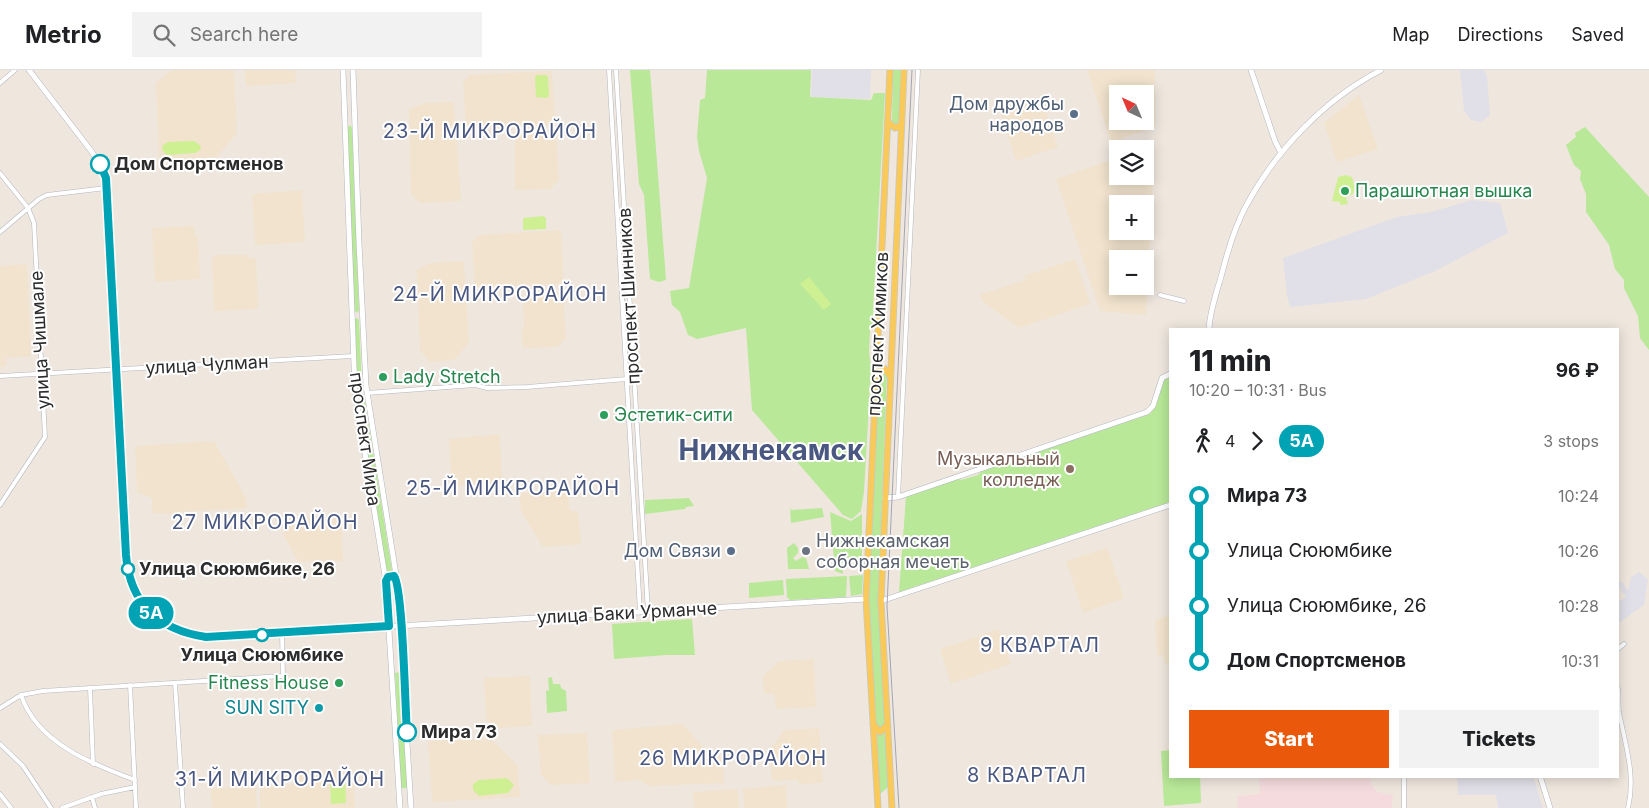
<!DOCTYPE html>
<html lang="en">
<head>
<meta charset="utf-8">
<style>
	body { margin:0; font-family:Inter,sans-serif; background:#f2f2f2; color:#202124; height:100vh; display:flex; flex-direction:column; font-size:19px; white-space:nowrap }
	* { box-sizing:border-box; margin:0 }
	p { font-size:16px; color:#757577 }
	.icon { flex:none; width:28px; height:28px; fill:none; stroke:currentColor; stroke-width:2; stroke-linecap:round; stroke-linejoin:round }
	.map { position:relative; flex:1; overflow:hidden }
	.panel { position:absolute; left:1169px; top:258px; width:450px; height:450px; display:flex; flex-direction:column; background:#fff; border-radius:0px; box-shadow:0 2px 12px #0003 }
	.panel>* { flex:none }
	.badge { padding:0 10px; border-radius:16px; font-size:18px; line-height:32px }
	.needle { width:32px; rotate:316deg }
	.tools { position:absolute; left:1109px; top:15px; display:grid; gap:10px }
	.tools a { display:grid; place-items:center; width:45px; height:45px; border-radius:0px; background:#fff; box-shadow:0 2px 12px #0003; font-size:25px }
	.map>.badge { position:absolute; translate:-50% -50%; box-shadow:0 0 0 2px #fff }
	.legs { display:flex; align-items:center; gap:8px; height:55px; padding:0 20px; font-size:16px }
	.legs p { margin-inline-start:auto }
	.overview { display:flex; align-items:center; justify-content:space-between; height:85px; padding:0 20px }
	h1 { font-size:28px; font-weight:800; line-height:38px }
	.cta { display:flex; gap:10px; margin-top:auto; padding:10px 20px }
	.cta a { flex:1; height:58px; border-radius:0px; background:#ea580c; color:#fff; font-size:20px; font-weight:800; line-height:58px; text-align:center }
	.cta a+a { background:#f2f2f2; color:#202124 }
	ul { padding:0 20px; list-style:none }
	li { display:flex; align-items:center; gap:18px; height:55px; font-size:19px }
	li i { display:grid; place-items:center; width:8px; height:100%; margin:0 6px; background:currentColor }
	li i::after { content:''; width:12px; height:12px; margin:-6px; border:4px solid; border-radius:50%; background:#fff }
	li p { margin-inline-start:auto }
	li:first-child i { background:linear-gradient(#0000 50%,currentColor 0) }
	li:last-child i { background:linear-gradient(currentColor 50%,#0000 0) }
	header { display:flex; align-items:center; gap:30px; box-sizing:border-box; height:70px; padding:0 25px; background:#fff; border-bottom:1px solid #e0e0e0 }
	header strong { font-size:24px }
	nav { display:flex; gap:28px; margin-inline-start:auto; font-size:18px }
	.search { width:350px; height:45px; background:#f2f2f2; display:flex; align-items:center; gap:12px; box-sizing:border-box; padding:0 18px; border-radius:0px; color:#757577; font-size:19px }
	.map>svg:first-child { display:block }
</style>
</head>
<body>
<header>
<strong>Metrio</strong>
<div class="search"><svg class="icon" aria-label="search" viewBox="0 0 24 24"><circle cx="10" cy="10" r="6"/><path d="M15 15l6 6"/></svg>Search here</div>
<nav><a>Map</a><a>Directions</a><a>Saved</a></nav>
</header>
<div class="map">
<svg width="1649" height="738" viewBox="0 0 1649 738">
	<rect width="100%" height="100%" fill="#efe7de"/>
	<path fill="#e1dfe7" d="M 812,0 L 871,0 L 870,29 L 811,27 Z
		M 1460,0 L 1484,0 L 1487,6 L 1490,45 L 1481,52 L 1471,50 L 1464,41 Z
		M 1472,130 L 1500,133 L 1508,163 L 1435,201 L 1366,229 L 1290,237 L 1287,226 L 1283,188 L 1397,147 L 1431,142 Z
		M 1639,502 L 1648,509 L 1644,535 L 1620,552 L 1618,548 L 1618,532 L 1626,527 L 1618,516 L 1618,511 L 1623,513 L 1628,521 L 1631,507 Z
		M 1457,706 L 1533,706 L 1543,738 L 1521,738 L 1520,735 L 1520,738 L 1498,738 L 1496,725 L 1458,725 Z"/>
	<path fill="#f1e3cd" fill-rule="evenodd" d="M 172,0 L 234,0 L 237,63 L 217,87 L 159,91 L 156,13 Z
		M 245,0 L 295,0 L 296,13 L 246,16 Z
		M 1087,0 L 1155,0 L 1155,57 L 1111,72 ZM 1118,24 L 1145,24 L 1145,51 L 1118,51 Z
		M 552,1 L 555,55 L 466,59 L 463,12 L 469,5 Z
		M 1359,25 L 1378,79 L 1337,92 L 1324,53 Z
		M 1041,27 L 1058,77 L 1016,91 L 1000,41 Z
		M 454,32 L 461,131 L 419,133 L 411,124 L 409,39 L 427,33 Z
		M 556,62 L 559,110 L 550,119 L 515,120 L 515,64 Z
		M 1145,87 L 1153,110 L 1146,245 L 1100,241 L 1056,109 L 1117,88 L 1118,106 L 1145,106 ZM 1118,134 L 1145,134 L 1145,161 L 1118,161 ZM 1118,189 L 1145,189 L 1145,216 L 1118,216 Z
		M 302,120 L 305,172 L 255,175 L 252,124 Z
		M 194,156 L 195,165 L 198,165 L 200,209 L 155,212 L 152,158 Z
		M 561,160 L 564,214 L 475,217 L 472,172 L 480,165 Z
		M 215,185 L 248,185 L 248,188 L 256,188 L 258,239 L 214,241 L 212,190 Z
		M 1075,189 L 1090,234 L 1019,258 L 982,231 L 980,225 L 1026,210 L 1024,206 Z
		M 462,191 L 464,193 L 469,273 L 454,290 L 430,292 L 420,281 L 417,200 L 430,193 Z
		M 27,194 L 31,286 L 6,288 L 6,296 L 0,297 L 0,196 Z
		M 563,223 L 566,269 L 557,277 L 523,278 L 521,259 L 524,258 L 523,225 Z
		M 500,364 L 502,414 L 452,416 L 449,369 Z
		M 214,371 L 246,428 L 247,438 L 177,442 L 177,444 L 152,443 L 152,428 L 137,422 L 135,376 Z
		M 567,420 L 570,441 L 578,441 L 581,474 L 543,477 L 521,442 L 519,423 Z
		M 334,445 L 342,453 L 343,491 L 299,492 L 284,466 L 283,448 Z
		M 1107,478 L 1124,528 L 1083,543 L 1066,491 Z
		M 1170,545 L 1170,597 L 1164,592 L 1163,584 L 1157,586 L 1155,550 Z
		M 999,559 L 1011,594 L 951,614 L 940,579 Z
		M 814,589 L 816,637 L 776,639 L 774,623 L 764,624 L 763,606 L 779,591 Z
		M 530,606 L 532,656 L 496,658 L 492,656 L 486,650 L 484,608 Z
		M 683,654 L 711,687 L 723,687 L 724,713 L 648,716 L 640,710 L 615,712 L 612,660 Z
		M 819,658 L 823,713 L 799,714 L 798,710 L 772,711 L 770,680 L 784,660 Z
		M 587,663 L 590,713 L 551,715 L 541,705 L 538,665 Z
		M 491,669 L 518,696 L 520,727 L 432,732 L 428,671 Z
		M 353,699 L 355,738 L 260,738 L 260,717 L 294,714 L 299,704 Z
		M 786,715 L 787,738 L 744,738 L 743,719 Z
		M 256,716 L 257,738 L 212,738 L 211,719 Z
		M 738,719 L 739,738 L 694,738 L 693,722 Z"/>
	<path fill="#f5dbde" d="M 1259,706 L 1370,706 L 1371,715 L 1377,722 L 1393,725 L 1392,738 L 1238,738 L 1237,726 L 1260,724 Z"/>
	<path fill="#b8e898" d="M 630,0 L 650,0 L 666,210 L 659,212 L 650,209 L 644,125 L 639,114 Z
		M 707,0 L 811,0 L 810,27 L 871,30 L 874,23 L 885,23 L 873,240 L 874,258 L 870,260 L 869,282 L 871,299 L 864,422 L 861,441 L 852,449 L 843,445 L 752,340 L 746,258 L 697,269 L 688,265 L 680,242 L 672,235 L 670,221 L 689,218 L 707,108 L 699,81 L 697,67 L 700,30 L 705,28 Z
		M 893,0 L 901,0 L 899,53 L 897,56 L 892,53 Z
		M 350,55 L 352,58 L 359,240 L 357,243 L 354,240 L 347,58 Z
		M 1585,57 L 1649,127 L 1649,280 L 1640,268 L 1638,246 L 1624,218 L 1624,210 L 1615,199 L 1609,175 L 1586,142 L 1586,124 L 1580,109 L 1581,101 L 1574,95 L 1566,75 L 1576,67 L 1575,63 Z
		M 357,248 L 359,250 L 362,318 L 360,321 L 357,318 L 355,249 Z
		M 882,300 L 887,303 L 878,531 L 885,656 L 881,660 L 876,655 L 868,536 L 879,304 Z
		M 1170,307 L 1170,432 L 899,522 L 906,427 L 958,408 L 961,410 L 978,405 L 982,401 L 1150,344 L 1156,336 L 1163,310 Z
		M 362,330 L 365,332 L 392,501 L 386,502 L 376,447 L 359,332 Z
		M 689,428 L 694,436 L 686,437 L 685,439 L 645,444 L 645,430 Z
		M 790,435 L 791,440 L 822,438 L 824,447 L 791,453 Z
		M 830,442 L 851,451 L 862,444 L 862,488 L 847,488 L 846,491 L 842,492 L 843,504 L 835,501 Z
		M 794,473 L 798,478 L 798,483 L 793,488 L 796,491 L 802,487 L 806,488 L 809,499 L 788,499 L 787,478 Z
		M 863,505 L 862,524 L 851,526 L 849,506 Z
		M 847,506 L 846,527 L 790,530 L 787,527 L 786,509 Z
		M 783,510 L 784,525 L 749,528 L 749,513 Z
		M 692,549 L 695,585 L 666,585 L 614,589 L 612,554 Z
		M 400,602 L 407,718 L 401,718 L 395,603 Z
		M 552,607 L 553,614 L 560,614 L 561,618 L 566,621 L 567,641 L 547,643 L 546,621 L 549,620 L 548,608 Z
		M 877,663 L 885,663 L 888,717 L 879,725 Z
		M 1170,680 L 1170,706 L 1200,706 L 1201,733 L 1164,736 L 1161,681 Z"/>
	<path fill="#cef093" d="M 537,5 L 546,5 L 548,7 L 549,26 L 547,28 L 536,27 L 535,7 Z
		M 194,71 L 201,76 L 200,80 L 195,83 L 167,85 L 162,80 L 163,75 L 168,72 Z
		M 1345,105 L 1352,107 L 1355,118 L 1353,124 L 1346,127 L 1348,134 L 1340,135 L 1340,132 L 1332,131 L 1338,107 Z
		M 543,146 L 546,148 L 546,159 L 523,160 L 523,148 Z
		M 809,207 L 831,234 L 824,240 L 800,214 Z
		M 507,708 L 514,715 L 508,723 L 479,726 L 473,720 L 473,714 L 479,710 Z
		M 345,711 L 346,733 L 331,734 L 330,712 Z"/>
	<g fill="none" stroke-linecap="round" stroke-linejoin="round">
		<defs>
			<path id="street" d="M 609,0 L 640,542
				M 616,0 L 648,542
				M 0,13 L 15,0
				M 0,103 L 28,138 L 34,153 L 45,367 L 0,435
				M 0,162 L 39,129 L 47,125 L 106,118
				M 1160,225 L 1184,231
				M 0,306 L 353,286
				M 367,323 L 475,315 L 487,318 L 527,317 L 627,309
				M 898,427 L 918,0
				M 1618,579 L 1624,574
				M 175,613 L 183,738
				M 130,615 L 136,738
				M 90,618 L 93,694
				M 1618,618 C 1619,626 1618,634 1619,642 C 1625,674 1636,705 1628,738
				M 21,625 C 37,673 92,694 135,710
				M 0,638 L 21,625 L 43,621 L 283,606 L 282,563
				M 0,674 L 23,696 L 51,738
				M 1404,706 L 1404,738
				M 0,724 L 11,738
				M 92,727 L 95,738
				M 62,738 L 101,724 L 135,717"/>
			<path id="secondary" d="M 29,0 L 92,82 L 106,106 L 126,490 C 136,537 159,560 206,567 L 866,529
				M 343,0 L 355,322 L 386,512 L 400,738
				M 353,0 L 359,173 L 366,316 L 397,511 L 411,738
				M 1251,0 L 1275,71 L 1281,83
				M 1209,259 C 1210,241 1216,224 1221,207 C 1227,183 1234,158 1246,136 C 1276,80 1325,29 1381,0
				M 885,428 L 898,427 L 1147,342 L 1153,336 L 1162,308 L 1170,304
				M 881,531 L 1170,435
				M 1540,706 L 1550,738"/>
			<path id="primary" d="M 888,52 L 895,58 L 900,56 L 902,52
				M 877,304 L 880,298 L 884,298 L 890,306
				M 873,654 L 880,662 L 887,655
				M 878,738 L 866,529 L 890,0
				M 892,738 L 881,531 L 904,0"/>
		</defs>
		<use href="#street" stroke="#b2b6c1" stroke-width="5"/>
		<use href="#secondary" stroke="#b2b6c1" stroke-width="6"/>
		<use href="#primary" stroke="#c8c8c8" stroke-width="7"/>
		<use href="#street" stroke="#fff" stroke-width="4"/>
		<use href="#secondary" stroke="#fff" stroke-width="5"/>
		<use href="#primary" stroke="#f9ca59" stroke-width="5.5"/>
		<path stroke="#a0a5b8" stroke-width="1" d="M 899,738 L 887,536 L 912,0"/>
	</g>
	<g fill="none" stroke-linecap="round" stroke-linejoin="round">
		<defs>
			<path id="line-1" d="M 100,94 L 106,108 L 126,485 C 130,534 159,560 206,567 L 389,556 L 386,511 L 388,507 L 394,506 C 403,517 405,639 407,662"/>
		</defs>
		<use href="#line-1" stroke="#fff" stroke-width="11"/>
		<use href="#line-1" stroke="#00a3b4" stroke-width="8"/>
	</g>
	<g fill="#5c6f8a" stroke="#fff" stroke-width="2">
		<circle cx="1074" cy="44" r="5"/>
		<circle cx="731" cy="481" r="5"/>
	</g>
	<g fill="#fff" stroke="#00a3b4" stroke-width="2.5">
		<circle cx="100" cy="94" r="9"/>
		<circle cx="128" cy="499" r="6"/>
		<circle cx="262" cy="565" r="6"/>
		<circle cx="407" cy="662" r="9"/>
	</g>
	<g fill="#2e9e5b" stroke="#fff" stroke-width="2">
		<circle cx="1345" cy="121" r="5"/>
		<circle cx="383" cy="307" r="5"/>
		<circle cx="604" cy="345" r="5"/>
		<circle cx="339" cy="613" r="5"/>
	</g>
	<circle fill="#8d6e63" stroke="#fff" stroke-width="2" cx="1070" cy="399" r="5"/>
	<circle fill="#6b7280" stroke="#fff" stroke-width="2" cx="806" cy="481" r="5"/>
	<circle fill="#0f9aa8" stroke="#fff" stroke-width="2" cx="319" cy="638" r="5"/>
	<g text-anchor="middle" stroke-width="4" stroke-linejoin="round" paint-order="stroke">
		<g font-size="18" fill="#4e5e75" stroke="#fff" text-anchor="end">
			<text x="1064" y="40">Дом дружбы<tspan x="1064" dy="21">народов</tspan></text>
			<text x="721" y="487">Дом Связи</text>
		</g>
		<g font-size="18" font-weight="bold" fill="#2c2c2c" stroke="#fff" text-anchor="start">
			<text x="114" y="100">Дом Спортсменов</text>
			<text x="139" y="505">Улица Сююмбике, 26</text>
			<text x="262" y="591" text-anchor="middle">Улица Сююмбике</text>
			<text x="421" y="668">Мира 73</text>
		</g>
		<g font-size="18" fill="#27864d" stroke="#fff" text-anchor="start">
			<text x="1355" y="127">Парашютная вышка</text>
			<text x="393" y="313">Lady Stretch</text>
			<text x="614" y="351">Эстетик-сити</text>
			<text x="329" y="619" text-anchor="end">Fitness House</text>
		</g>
		<g font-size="18" fill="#2c2c2c" stroke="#fff">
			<text transform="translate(629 226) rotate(-93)" y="6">проспект Шинников</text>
			<text transform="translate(878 264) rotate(-87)" y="6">проспект Химиков</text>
			<text transform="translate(40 270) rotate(-93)" y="6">улица Чишмале</text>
			<text transform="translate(207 295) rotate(-3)" y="6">улица Чулман</text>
			<text transform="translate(365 369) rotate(82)" y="6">проспект Мира</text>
			<text transform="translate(627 543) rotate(-3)" y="6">улица Баки Урманче</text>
		</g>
		<g font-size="18" fill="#785e54" stroke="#fff" text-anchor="end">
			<text x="1060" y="395">Музыкальный<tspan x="1060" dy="21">колледж</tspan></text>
		</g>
		<g font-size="18" fill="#5b616d" stroke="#fff" text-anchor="start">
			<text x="816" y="477">Нижнекамская<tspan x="816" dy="21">соборная мечеть</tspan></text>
		</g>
		<g font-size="18" fill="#0d838f" stroke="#fff" text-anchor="end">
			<text x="309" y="644">SUN SITY</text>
		</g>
		<g font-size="20" letter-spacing="1" fill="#495781" stroke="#fff">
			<text x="490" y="68">23-Й МИКРОРАЙОН</text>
			<text x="500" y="231">24-Й МИКРОРАЙОН</text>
			<text x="513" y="425">25-Й МИКРОРАЙОН</text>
			<text x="265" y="459">27 МИКРОРАЙОН</text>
			<text x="1040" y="582">9 КВАРТАЛ</text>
			<text x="733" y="695">26 МИКРОРАЙОН</text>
			<text x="1027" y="712">8 КВАРТАЛ</text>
			<text x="280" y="716">31-Й МИКРОРАЙОН</text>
		</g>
		<g font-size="28" font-weight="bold" fill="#495781" stroke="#fff">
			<text x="771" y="390">Нижнекамск</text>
		</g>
	</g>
</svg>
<div class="tools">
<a><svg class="needle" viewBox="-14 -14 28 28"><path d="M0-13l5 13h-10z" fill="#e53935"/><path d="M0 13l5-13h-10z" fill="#757577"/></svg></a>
<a><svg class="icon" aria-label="layers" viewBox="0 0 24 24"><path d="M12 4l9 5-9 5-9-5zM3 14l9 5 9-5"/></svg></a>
<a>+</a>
<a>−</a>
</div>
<b class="badge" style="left:151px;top:543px;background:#00a3b4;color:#fff">5А</b>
<section class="panel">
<div class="overview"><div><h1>11 min</h1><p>10:20 – 10:31 · Bus</p></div><b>96 ₽</b></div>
<div class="legs"><svg class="icon" aria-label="walk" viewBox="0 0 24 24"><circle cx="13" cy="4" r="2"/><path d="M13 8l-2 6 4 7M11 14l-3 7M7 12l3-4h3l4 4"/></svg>4<svg class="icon" aria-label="forward" viewBox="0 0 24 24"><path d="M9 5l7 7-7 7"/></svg><b class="badge" style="background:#00a3b4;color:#fff">5А</b><p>3 stops</p></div>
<ul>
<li><i style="color:#00a3b4"></i><b>Мира 73</b><p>10:24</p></li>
<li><i style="color:#00a3b4"></i><span>Улица Сююмбике</span><p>10:26</p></li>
<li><i style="color:#00a3b4"></i><span>Улица Сююмбике, 26</span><p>10:28</p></li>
<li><i style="color:#00a3b4"></i><b>Дом Спортсменов</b><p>10:31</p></li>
</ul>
<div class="cta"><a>Start</a><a>Tickets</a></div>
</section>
</div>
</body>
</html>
